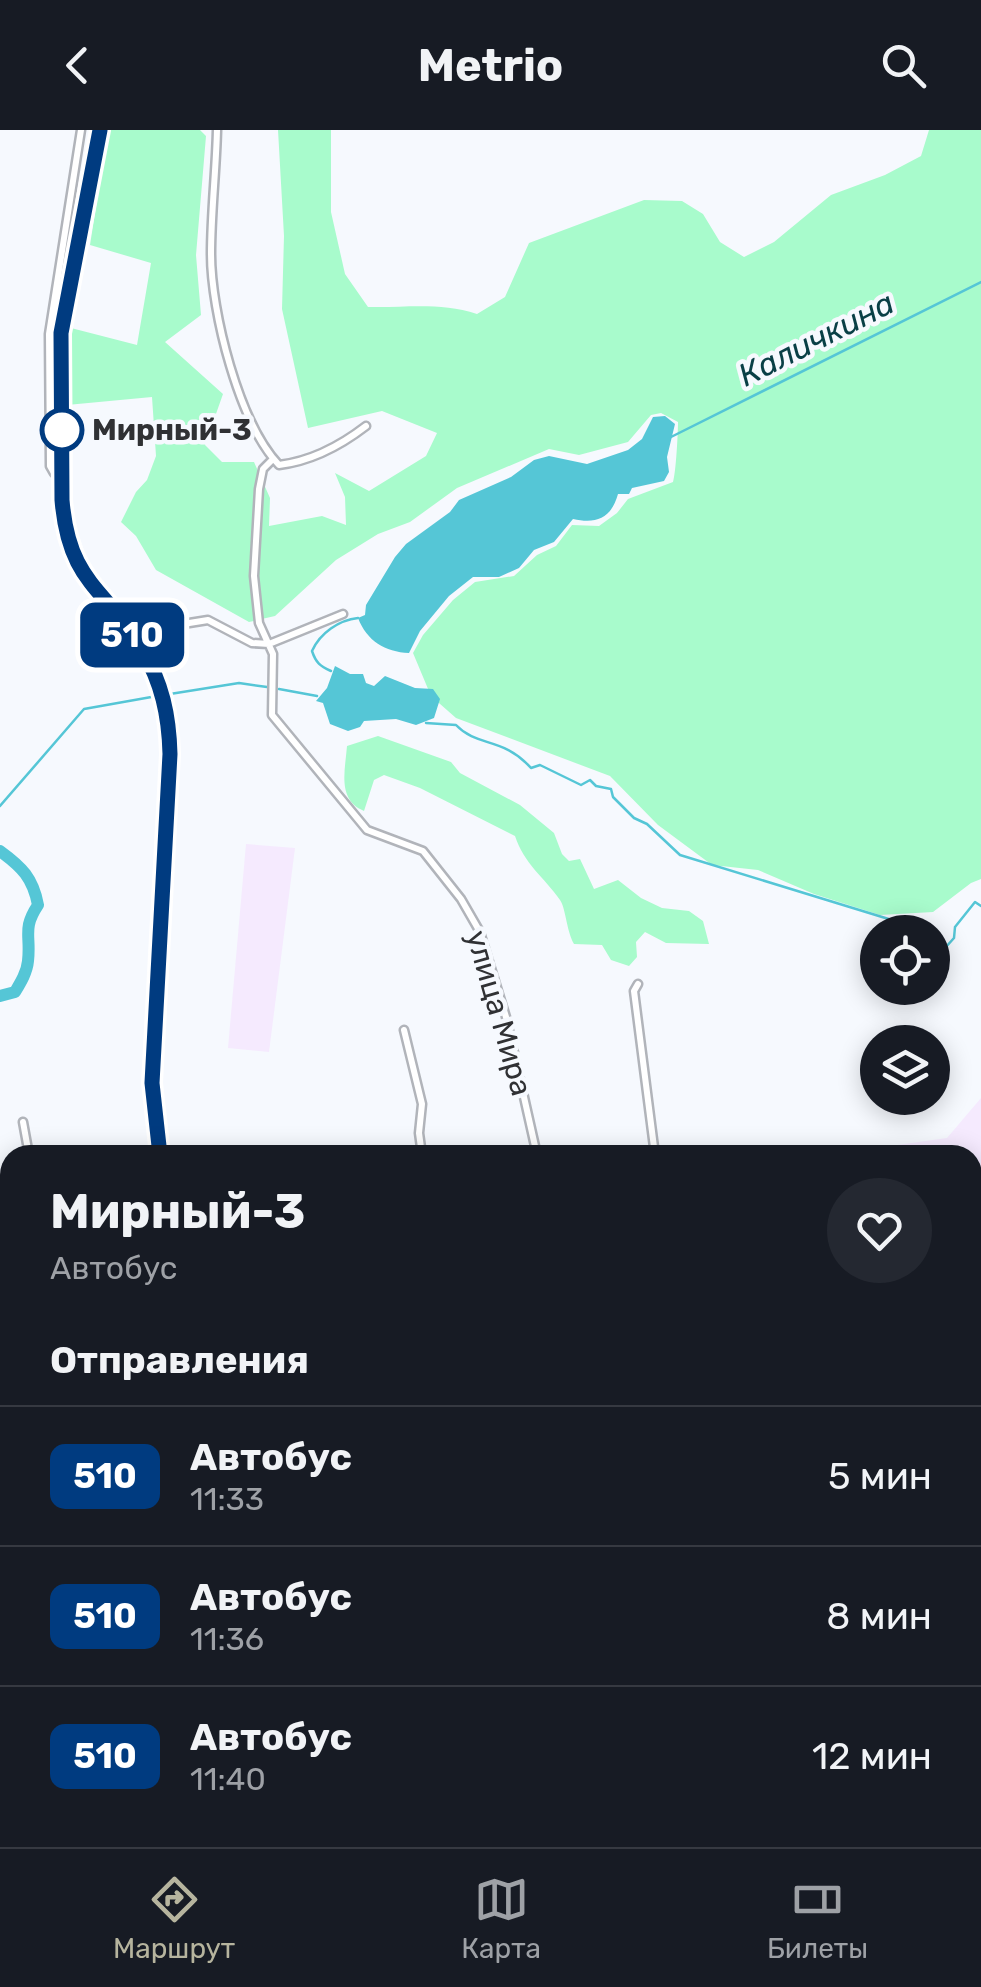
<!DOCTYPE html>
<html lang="ru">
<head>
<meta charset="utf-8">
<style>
	body { margin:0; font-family:Rubik,sans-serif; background:#242831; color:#f1f3f6; height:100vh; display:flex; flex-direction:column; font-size:38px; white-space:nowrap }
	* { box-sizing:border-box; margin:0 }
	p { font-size:32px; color:#9ea1a6 }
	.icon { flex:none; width:55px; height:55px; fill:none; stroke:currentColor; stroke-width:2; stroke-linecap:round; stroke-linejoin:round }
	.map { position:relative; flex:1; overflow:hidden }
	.side { position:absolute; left:0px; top:1015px; width:982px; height:702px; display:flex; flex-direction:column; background:#171b24; border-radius:30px 30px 0 0; box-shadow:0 5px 25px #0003 }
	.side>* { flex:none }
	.badge { padding:0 20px; border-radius:15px; font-size:35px; line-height:65px }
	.tools { position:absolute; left:860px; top:785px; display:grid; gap:20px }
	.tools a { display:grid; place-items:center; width:90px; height:90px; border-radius:50%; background:#171b24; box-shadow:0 5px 25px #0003; font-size:50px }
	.map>.badge { position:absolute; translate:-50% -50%; box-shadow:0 0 0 5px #fff }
	h2 { padding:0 50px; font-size:38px; line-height:90px }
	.round { display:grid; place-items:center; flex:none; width:105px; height:105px; border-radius:52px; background:#242831 }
	.headline { display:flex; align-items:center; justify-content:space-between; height:170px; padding:0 50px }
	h1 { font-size:48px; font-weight:700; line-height:75px }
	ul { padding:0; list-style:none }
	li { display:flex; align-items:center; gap:30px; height:140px; padding:0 50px; border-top:2px solid #363941 }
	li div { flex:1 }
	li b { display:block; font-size:38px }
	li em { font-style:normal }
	li .badge { min-width:110px; font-weight:700; text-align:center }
	header { display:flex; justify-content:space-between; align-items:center; height:130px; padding:0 50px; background:#171b24; font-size:45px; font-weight:700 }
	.tabs { display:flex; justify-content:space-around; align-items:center; height:140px; border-top:2px solid #363941; background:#171b24; font-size:28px; color:#9ea1a6 }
	.tabs a { display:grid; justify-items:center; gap:5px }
	.tabs .on { color:#b6b49e }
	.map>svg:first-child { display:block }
</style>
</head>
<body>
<header><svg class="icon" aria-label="back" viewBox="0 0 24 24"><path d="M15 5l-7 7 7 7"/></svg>Metrio<svg class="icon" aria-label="search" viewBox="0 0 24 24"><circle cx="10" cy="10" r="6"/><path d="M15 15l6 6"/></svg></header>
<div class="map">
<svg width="981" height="1717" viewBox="0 0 981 1717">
	<rect width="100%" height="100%" fill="#f6f9fe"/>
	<path fill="#f5eafe" d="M 246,714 L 295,718 L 269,922 L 228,918 Z
		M 981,968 L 981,1272 L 972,1265 L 972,1025 L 826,1025 L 947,1008 Z
		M 972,1303 L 981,1312 L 981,1466 L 973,1460 Z"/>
	<path fill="#a8fbcc" d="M 108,0 L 200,0 L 206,6 L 196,125 L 201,185 L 165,212 L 223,264 L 205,315 L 222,332 L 254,332 L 270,368 L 269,396 L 322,386 L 346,395 L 345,367 L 335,343 L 369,361 L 426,326 L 437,303 L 382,281 L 308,298 L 282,179 L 284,106 L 278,0 L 331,0 L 331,82 L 345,144 L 368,177 C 406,178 440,172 477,184 L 505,167 L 529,113 L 644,70 L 682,71 L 703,84 L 720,112 L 744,127 L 774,112 L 831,65 L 885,45 L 921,26 L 929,0 L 981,0 L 981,749 L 971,753 L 933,782 L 880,785 L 814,764 L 758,740 L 712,735 L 658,695 L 610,646 L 456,588 L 431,566 L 413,523 L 423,505 L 453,470 L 475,452 L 514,446 L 537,425 L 556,416 L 572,395 L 599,396 L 617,383 L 628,369 L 673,352 C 676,343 678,303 678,292 L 661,283 L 651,285 L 628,312 L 579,325 L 549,319 L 457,358 L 410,392 L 378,404 L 336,430 L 275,486 L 249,492 L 156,440 L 136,406 L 121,392 L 136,362 L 147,350 L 156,326 L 152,267 L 67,275 L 66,223 L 71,198 L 137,215 L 151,133 L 90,115 Z
		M 378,606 L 451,632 L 460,643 L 520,675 L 554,703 L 562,724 L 569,731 L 580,729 L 594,759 L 618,750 L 641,768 L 662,778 L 689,781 L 703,791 L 709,814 L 666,813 L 645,802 L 636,812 L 637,827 L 629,836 L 611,830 L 602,815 L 574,814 C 566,799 566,779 560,770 C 544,747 524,734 515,706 L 420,658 L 384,645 L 374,650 L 364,681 C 337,670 345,641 347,616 Z
		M 0,1346 L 10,1346 L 10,1412 L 5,1417 L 4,1437 L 10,1438 L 10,1704 L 0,1656 Z
		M 975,1511 L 981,1512 L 981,1717 L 967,1717 L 964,1708 L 972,1708 L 972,1513 Z
		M 11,1708 L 137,1708 L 132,1717 L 0,1717 Z
		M 650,1708 L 797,1708 L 800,1717 L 717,1717 L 715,1710 L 707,1717 L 639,1717 Z"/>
	<path fill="#55c6d6" d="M 665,286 L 675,294 L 667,327 L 669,342 L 664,351 L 632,358 L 629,364 L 618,364 C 611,389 596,394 573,389 L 554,412 L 534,420 L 519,438 L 499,447 L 473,447 L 449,466 L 420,501 L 409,523 C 385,522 367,511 358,488 L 365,485 L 366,475 L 395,427 L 406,414 L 450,382 L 459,370 L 511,347 L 534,330 L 549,326 L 587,334 L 628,320 L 642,309 L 653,287 Z
		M 335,536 L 350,544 L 363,544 L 366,553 L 374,556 L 385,546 L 415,558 L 433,559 L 440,569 L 434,588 L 416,595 L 396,589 L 364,591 L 360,597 L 348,601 L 330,594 L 323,573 L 316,571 L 327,558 Z"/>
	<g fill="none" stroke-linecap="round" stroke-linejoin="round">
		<path stroke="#55c6d6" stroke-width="2.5" d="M 671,307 L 981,152
			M 331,541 C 320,536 316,533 312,521 C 320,503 339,490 358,488
			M 279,559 L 317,566
			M 170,564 L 239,553 L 267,557
			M 426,593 L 456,595 C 478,618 502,606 531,638 L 540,635 L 581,655 L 590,650 L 596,656 L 611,659 L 613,667 L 634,688 L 647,694 L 680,725 L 931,802
			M 0,676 L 84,579 L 157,566
			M 932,819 L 945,818 L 954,808 L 955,797 L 975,772 L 981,776
			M 0,1630 L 10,1628"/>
		<path stroke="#55c6d6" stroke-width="12" d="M 0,721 C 22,737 33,748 38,775 C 22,799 31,805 28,831 C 27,842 21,852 15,862 L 0,866
			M 0,1059 L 0,1073
			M 0,1309 L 10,1312
			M 887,1708 L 896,1717"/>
		<defs>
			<path id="minor" d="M 217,0 C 216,41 211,83 211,124 C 211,182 239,293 279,335 C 312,331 340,316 366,296
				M 273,329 L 263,339 L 259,359 L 254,446 L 259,493 L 273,524 L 272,585 L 367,700 L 423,721 L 461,769 L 480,802 L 506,887 L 537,1025
				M 62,345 L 54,343 L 50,336 L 49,204 L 81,0
				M 141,517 L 183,494 L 208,490 L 252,513 L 269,514 L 343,484
				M 638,854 L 634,861 L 655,1025
				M 404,900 L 422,974 L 419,1003 L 422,1025
				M 23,992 L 29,1025
				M 0,1433 L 10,1434
				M 143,1717 L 148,1708"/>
			<path id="tertiary" d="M 100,0 L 61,203 L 63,370 L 65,397 L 77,435 L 141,517 L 160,555 L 169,589 L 152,953 L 160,1025
				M 972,1283 L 981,1289"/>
		</defs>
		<use href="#minor" stroke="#b1b4ba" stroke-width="11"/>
		<use href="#tertiary" stroke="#b1b4ba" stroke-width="14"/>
		<use href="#minor" stroke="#fff" stroke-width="6"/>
		<use href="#tertiary" stroke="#fff" stroke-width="9"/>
	</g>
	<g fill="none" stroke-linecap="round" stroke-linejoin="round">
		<defs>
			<path id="line" d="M 100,0 L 61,203 L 62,370 C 69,454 105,457 142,519 C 162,553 169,585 170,624 L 152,953 L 160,1025"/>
		</defs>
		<use href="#line" stroke="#fff" stroke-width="22"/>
		<use href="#line" stroke="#003b80" stroke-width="15"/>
	</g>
	<circle fill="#fff" stroke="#003b80" stroke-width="5" cx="62" cy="300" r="20"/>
	<g text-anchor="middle" stroke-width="9" stroke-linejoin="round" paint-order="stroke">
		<g font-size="30" font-weight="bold" fill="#303134" stroke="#f6f9fe" text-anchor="start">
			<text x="92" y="310">Мирный-3</text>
		</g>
		<g font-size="30" fill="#303134" stroke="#f6f9fe">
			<text transform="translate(499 883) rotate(74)" y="10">улица Мира</text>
		</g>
		<g font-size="32" font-style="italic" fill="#093f46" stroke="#f6f9fe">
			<text transform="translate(816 209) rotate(-27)" y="11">Каличкина</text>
		</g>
	</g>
</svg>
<div class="tools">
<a><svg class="icon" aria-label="locate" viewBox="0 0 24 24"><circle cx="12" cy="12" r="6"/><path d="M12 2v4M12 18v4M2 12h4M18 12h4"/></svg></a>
<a><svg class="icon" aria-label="layers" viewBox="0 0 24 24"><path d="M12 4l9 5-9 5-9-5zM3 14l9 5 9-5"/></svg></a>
</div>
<b class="badge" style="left:132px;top:505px;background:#003b80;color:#fff">510</b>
<section class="side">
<div class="headline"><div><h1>Мирный-3</h1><p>Автобус</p></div><a class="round"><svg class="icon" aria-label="heart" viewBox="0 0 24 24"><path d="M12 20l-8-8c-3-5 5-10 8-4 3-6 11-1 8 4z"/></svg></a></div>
<h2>Отправления</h2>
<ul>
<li><span class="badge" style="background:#003b80;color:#fff">510</span><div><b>Автобус</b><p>11:33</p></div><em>5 мин</em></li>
<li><span class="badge" style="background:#003b80;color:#fff">510</span><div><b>Автобус</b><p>11:36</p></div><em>8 мин</em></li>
<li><span class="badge" style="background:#003b80;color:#fff">510</span><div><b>Автобус</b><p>11:40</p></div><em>12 мин</em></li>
</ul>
</section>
</div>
<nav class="tabs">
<a class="on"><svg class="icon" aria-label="directions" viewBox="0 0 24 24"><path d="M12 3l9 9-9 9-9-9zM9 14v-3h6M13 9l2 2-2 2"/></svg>Маршрут</a>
<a><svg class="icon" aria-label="map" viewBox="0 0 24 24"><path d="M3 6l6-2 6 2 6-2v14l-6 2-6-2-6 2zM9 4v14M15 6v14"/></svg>Карта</a>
<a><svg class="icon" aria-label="tickets" viewBox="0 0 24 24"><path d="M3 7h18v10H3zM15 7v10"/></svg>Билеты</a>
</nav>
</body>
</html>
